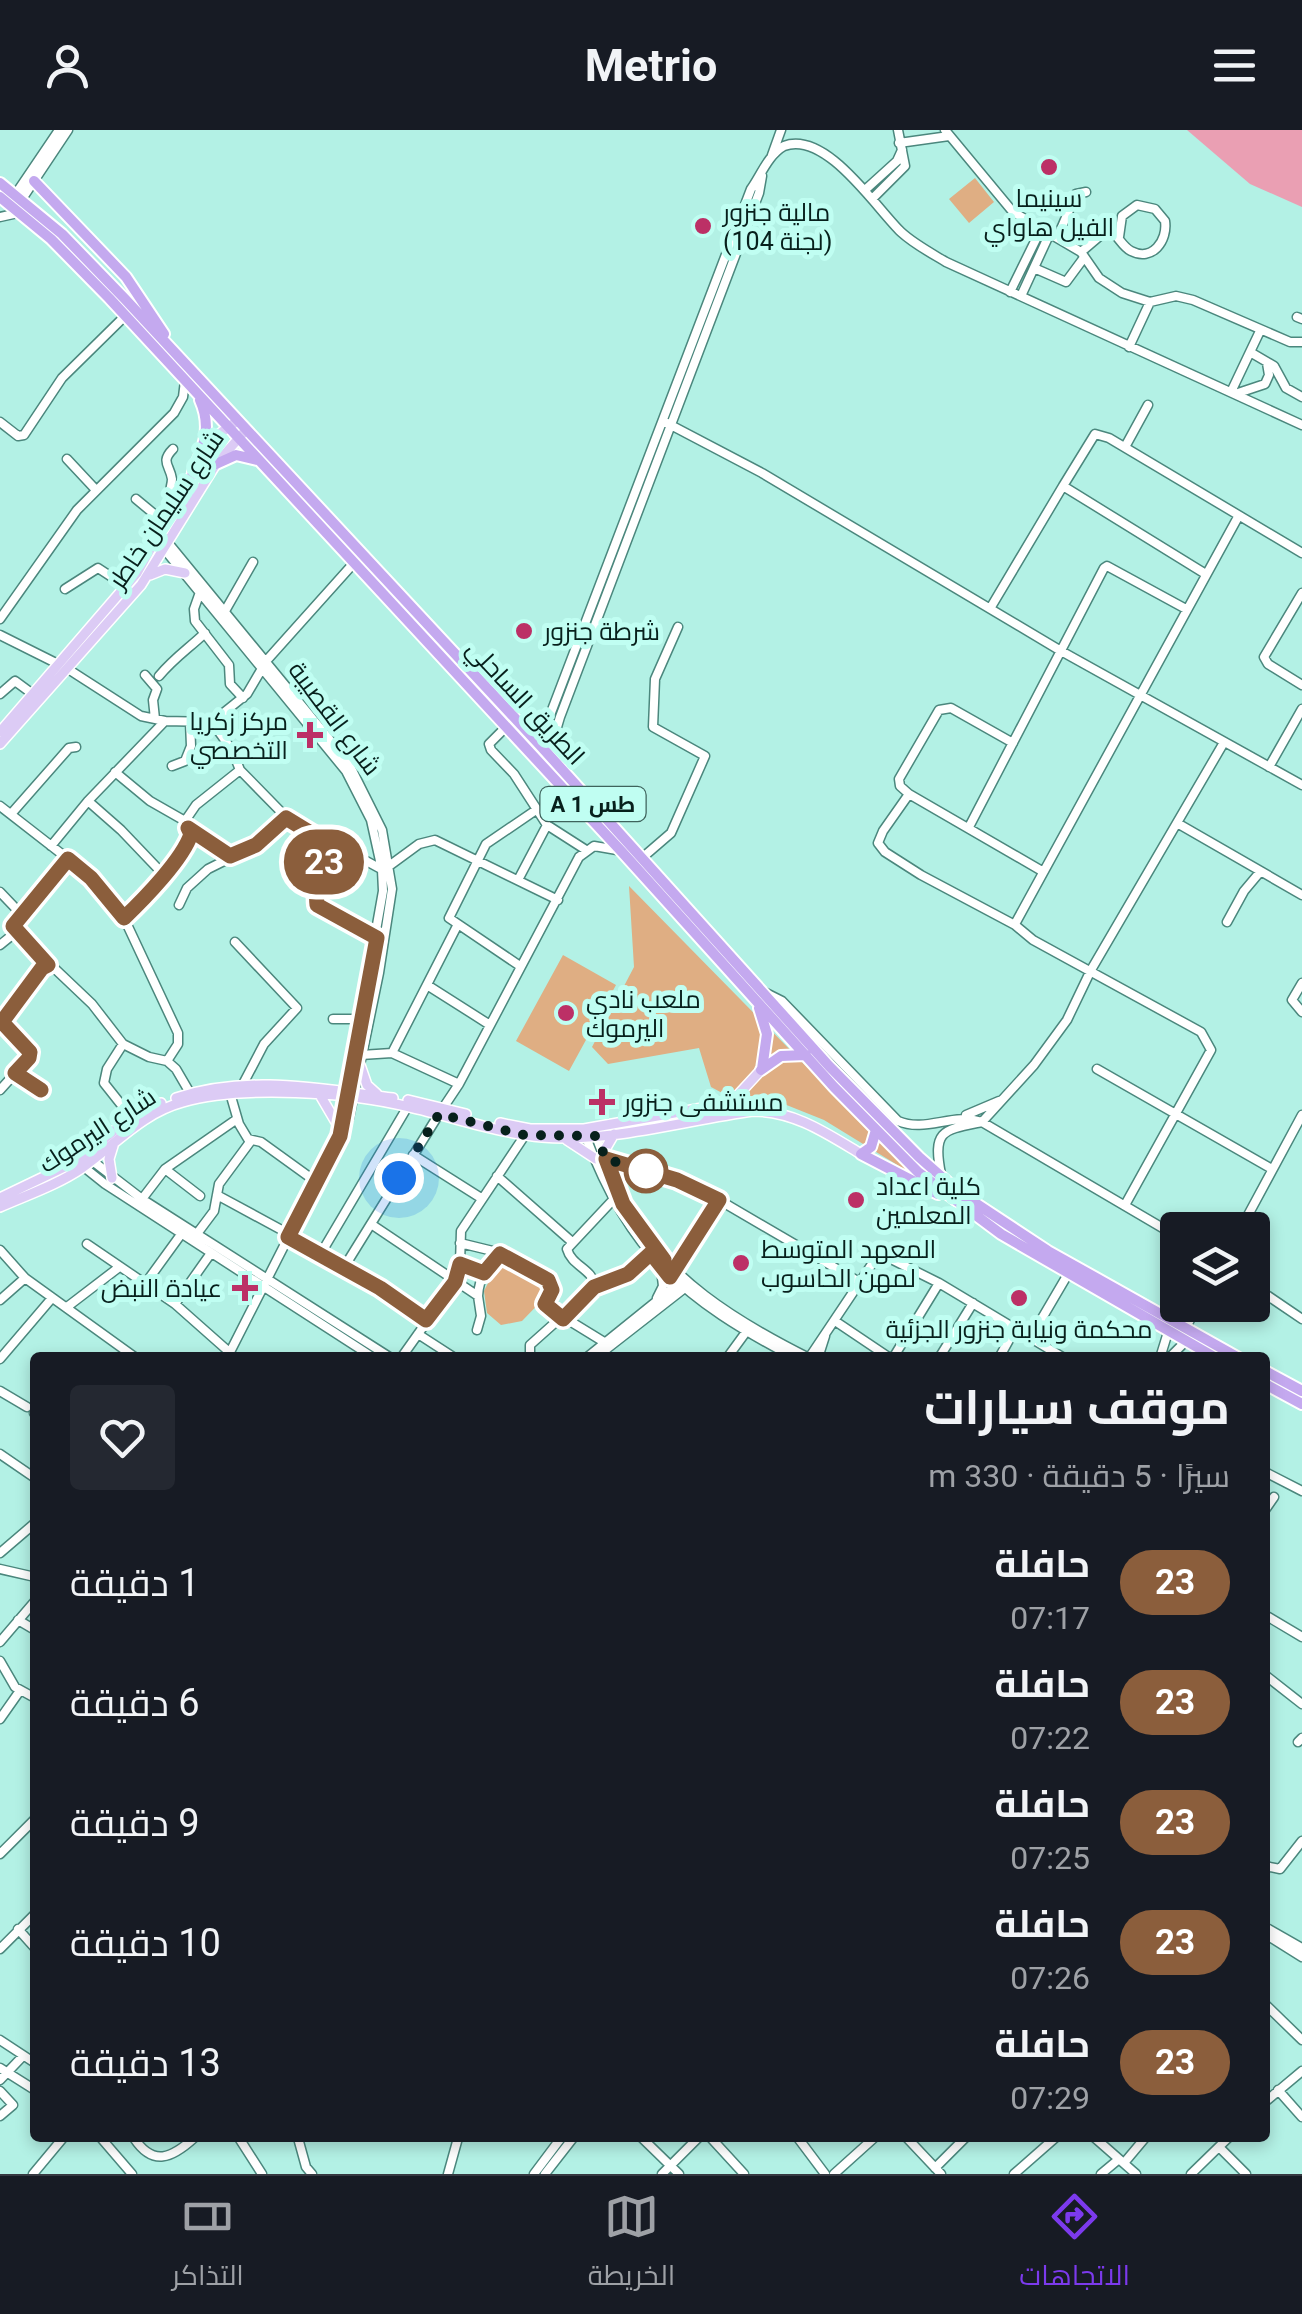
<!DOCTYPE html>
<html lang="ar">
<head>
<meta charset="utf-8">
<style>
	body { margin:0; font-family:Roboto,Cairo,sans-serif; background:#242831; color:#f1f3f6; direction:rtl; height:100vh; display:flex; flex-direction:column; font-size:38px; white-space:nowrap }
	* { box-sizing:border-box; margin:0 }
	p { font-size:32px; color:#9ea1a6 }
	.icon { flex:none; width:55px; height:55px; fill:none; stroke:currentColor; stroke-width:2; stroke-linecap:round; stroke-linejoin:round }
	.map { position:relative; flex:1; overflow:hidden; direction:ltr }
	.side { position:absolute; left:30px; top:1222px; width:1240px; height:790px; display:flex; flex-direction:column; background:#171b24; border-radius:10px; box-shadow:0 5px 15px #0003; direction:rtl }
	.side>* { flex:none }
	.badge { padding:0 20px; border-radius:32px; font-size:35px; line-height:65px }
	.buttons { position:absolute; left:1160px; top:1082px; display:grid; gap:20px }
	.buttons a { display:grid; place-items:center; width:110px; height:110px; border-radius:10px; background:#171b24; box-shadow:0 5px 15px #0003; font-size:50px }
	.you { position:absolute; width:50px; height:50px; margin:-25px; border:8px solid #fff; border-radius:50%; background:#1a73e8; box-shadow:0 0 0 15px #1a73e833 }
	.map>.badge { position:absolute; translate:-50% -50%; box-shadow:0 0 0 5px #fff }
	.round { display:grid; place-items:center; flex:none; width:105px; height:105px; border-radius:10px; background:#242831 }
	.head { display:flex; align-items:center; justify-content:space-between; height:170px; padding:0 40px }
	h1 { font-size:48px; font-weight:700; line-height:75px }
	ul { padding:0; list-style:none }
	li { display:flex; align-items:center; gap:30px; height:120px; padding:0 40px }
	li div { flex:1 }
	li b { display:block; font-size:38px }
	li em { font-style:normal }
	li .badge { min-width:110px; font-weight:700; text-align:center }
	header { display:flex; justify-content:space-between; align-items:center; height:130px; padding:0 40px; background:#171b24; font-size:45px; font-weight:700 }
	.dock { display:flex; justify-content:space-around; align-items:center; height:140px; border-top:2px solid #363941; background:#171b24; font-size:28px; color:#9ea1a6 }
	.dock a { display:grid; justify-items:center; gap:5px }
	.dock .active { color:#7c3aed }
	.map>svg:first-child { display:block }
</style>
</head>
<body>
<header><svg class="icon" aria-label="menu" viewBox="0 0 24 24"><path d="M4 6h16M4 12h16M4 18h16"/></svg>Metrio<svg class="icon" aria-label="person" viewBox="0 0 24 24"><circle cx="12" cy="8" r="4"/><path d="M4 21q1-7 8-7t8 7"/></svg></header>
<div class="map">
<svg width="1302" height="2044" viewBox="0 0 1302 2044">
	<rect width="100%" height="100%" fill="#b3f1e5"/>
	<path fill="#dfae83" d="M 975,48 L 994,72 L 969,93 L 949,69 Z
		M 629,756 L 912,1044 L 824,990 L 779,972 L 743,974 L 711,957 L 699,918 L 608,934 L 592,917 L 634,837 Z
		M 563,825 L 616,855 L 569,941 L 516,911 Z
		M 511,1131 L 545,1149 L 553,1159 L 522,1191 L 501,1195 L 487,1183 L 484,1161 L 497,1135 Z"/>
	<path fill="#ea9fb3" d="M 1187,0 L 1302,0 L 1302,77 L 1250,54 Z"/>
	<g fill="none" stroke-linecap="round" stroke-linejoin="round">
		<defs>
			<path id="minor" d="M 945,0 L 1013,82 L 1081,122 L 1099,148 L 1122,163 L 1150,172
				M 899,13 L 949,6
				M 772,25 L 781,0
				M 865,60 L 897,31 L 902,20
				M 15,65 L 59,0
				M 22,69 L 68,0
				M 872,69 L 905,36 L 898,0
				M 0,87 L 18,83
				M 1107,100 C 1119,104 1120,115 1131,121 C 1152,132 1168,111 1165,91 L 1155,79 L 1137,75 L 1122,86 L 1119,107
				M 1058,106 L 1076,64 L 1086,62
				M 1081,122 L 1108,99
				M 1034,138 L 1066,152 L 1083,129
				M 1010,162 L 1041,99
				M 1021,166 L 1050,103
				M 1297,187 L 1302,189
				M 1260,201 L 1250,222 L 1274,236 L 1286,258 L 1302,267
				M 1129,217 L 1150,172 L 1176,166 L 1193,170 L 1290,212 L 1302,212
				M 1231,262 L 1250,222
				M 1235,264 L 1265,254 L 1269,245 L 1267,233
				M 663,291 L 762,343 L 1061,521 L 1302,655
				M 0,292 L 18,306 L 24,305 L 62,248 L 125,186
				M 1125,317 L 1148,275
				M 173,319 C 160,332 170,335 172,349 C 172,354 170,358 170,363 L 177,371
				M 67,329 L 96,360
				M 136,369 L 165,393
				M 160,403 L 348,632 L 382,700 L 392,759 L 379,843 L 349,988 L 227,1228
				M 156,409 L 346,641 L 371,690 L 382,740 L 383,761 L 341,997
				M 1204,443 L 1063,356 L 1095,304 L 1109,308 L 1302,423
				M 65,459 L 98,438 L 127,457
				M 200,462 L 194,479 L 195,491 L 229,535 L 230,554 L 243,568
				M 1302,463 L 1264,527 L 1268,534 L 1302,555
				M 991,477 L 1063,356
				M 225,481 L 253,432
				M 0,489 L 77,380 L 174,283 L 183,267 L 185,251
				M 0,505 L 68,539 L 141,586 L 165,591
				M 145,545 L 157,559 L 153,570 L 155,589
				M 159,546 C 174,528 188,519 205,503
				M 0,564 L 15,551 L 34,565
				M 212,592 L 232,620 L 240,640 L 287,688 L 381,739
				M 506,597 L 489,614 L 491,620 L 514,644 L 547,695 L 586,720
				M 1013,613 L 951,578 L 939,580 L 899,649 L 900,656 L 909,664 L 883,701 L 878,713 L 885,722 L 921,745 L 1015,795 L 1033,810 L 1201,902 L 1211,920 L 1125,1075
				M 539,614 L 751,59 C 761,45 768,25 784,16 C 826,0 876,78 901,102 C 914,114 931,123 946,132 L 1302,295
				M 549,624 L 560,587 L 759,63 L 762,46
				M 172,636 L 185,631 L 191,616 L 190,592
				M 1269,637 L 1302,579
				M 115,642 L 150,671 L 185,691
				M 909,664 L 1042,741
				M 88,671 L 121,700 L 163,744
				M 0,676 L 81,739 L 108,766 L 124,788 L 178,903 L 178,914 L 167,931
				M 11,684 L 69,618 L 76,617
				M 1177,693 L 1302,765
				M 969,697 L 1104,438 L 1107,436 L 1186,479
				M 189,698 L 230,726
				M 322,710 C 325,733 314,754 317,775 L 377,809
				M 51,716 L 88,671 L 165,591 L 212,592 L 247,564 L 267,530 L 353,434
				M 642,728 L 671,703 L 705,626 L 653,597 L 655,549 L 678,497
				M 68,729 L 21,784 L 13,799 L 92,874 L 123,914 L 149,927 L 167,931 L 176,939 L 190,963
				M 389,736 L 419,714 L 435,710 L 558,770
				M 518,750 L 547,695
				M 0,762 L 21,784
				M 179,775 L 187,758 L 208,739 L 256,715 L 287,688
				M 124,788 C 144,769 182,729 191,704 L 185,691 L 196,675 L 240,640
				M 1227,792 L 1244,761 L 1260,742
				M 1015,794 L 1238,387
				M 235,812 L 297,878 L 264,914 L 243,954
				M 0,815 L 16,802
				M 520,836 L 449,788 L 486,714 L 536,680
				M 1302,853 L 1292,870 L 1302,882
				M 427,855 L 490,895
				M 764,862 L 782,871 L 898,991 C 926,1003 953,982 982,992 L 1178,1107
				M 333,889 L 362,889
				M 0,891 L 30,922 L 29,928 L 0,960
				M 1,892 L 43,838 L 48,835
				M 123,914 L 107,939 L 104,953 L 131,987
				M 392,923 L 457,796
				M 361,925 L 392,923 L 459,954
				M 1097,939 L 1272,1039
				M 15,943 L 41,961
				M 230,963 L 239,994 L 248,1009 L 261,1012 L 315,1051
				M 443,978 L 459,954 L 579,727 L 594,716 L 617,720
				M 966,985 L 999,971
				M 595,1004 C 605,1028 612,1055 624,1076 C 667,1149 735,1191 809,1228
				M 585,1005 C 631,1125 683,1169 795,1228
				M 413,1025 L 481,1068
				M 90,1029 L 142,1069 L 391,1228
				M 606,1029 L 677,1050 L 719,1070 L 861,1153
				M 80,1034 L 105,1054 L 374,1228
				M 165,1039 L 200,1066
				M 941,1044 C 932,1000 943,1000 982,992 L 1034,935 L 1067,890 L 1091,840 L 1223,614
				M 497,1046 L 571,1111
				M 217,1065 L 289,1104
				M 142,1069 L 165,1039 L 237,989
				M 371,1094 L 478,1166 L 481,1186 L 477,1200
				M 1240,1100 L 1302,985
				M 196,1105 L 214,1081 L 219,1054 L 250,1012
				M 288,1107 L 379,1158 L 427,1190
				M 460,1113 L 501,1123 L 548,1150 L 552,1160 L 545,1172 L 547,1177 L 604,1212
				M 87,1114 L 175,1174 L 236,1228
				M 0,1120 L 25,1148 L 136,1228
				M 320,1125 L 408,976
				M 343,1139 L 439,984
				M 674,1143 L 719,1070
				M 145,1154 L 182,1103
				M 1252,1155 L 1302,1189
				M 595,1157 L 628,1144 L 651,1123
				M 478,1166 C 479,1147 487,1136 501,1123
				M 657,1168 L 663,1156 L 661,1139
				M 0,1170 L 25,1148
				M 175,1174 L 211,1123
				M 67,1177 L 118,1138
				M 835,1191 L 890,1228
				M 1185,1199 L 1198,1175
				M 418,1204 L 455,1228
				M 1031,1207 L 1068,1144
				M 401,1228 L 455,1152 L 460,1134 L 461,1101 L 525,1005
				M 530,1228 L 530,1215 L 595,1157 C 593,1138 572,1137 567,1119 L 612,1071
				M 586,1228 L 679,1153
				M 595,1228 L 686,1157
				M 727,1228 L 746,1202
				M 809,1228 L 874,1131 L 883,1125 L 939,1153 L 1064,1228
				M 818,1228 L 825,1206
				M 893,1228 L 939,1153
				M 939,1228 L 973,1173
				M 999,1228 L 1015,1199
				M 1160,1228 L 1168,1202
				M 1169,1228 L 1186,1211
				M 0,1229 L 52,1168
				M 0,1261 L 27,1277
				M 34,1283 L 35,1284
				M 0,1324 L 35,1348
				M 1265,1342 L 1302,1361
				M 1265,1380 L 1274,1367
				M 0,1423 L 35,1393
				M 0,1439 L 35,1447
				M 1265,1485 L 1302,1507
				M 18,1490 L 35,1500
				M 0,1512 L 35,1471
				M 0,1531 L 15,1557 L 35,1568
				M 1265,1545 L 1302,1574
				M 0,1589 L 19,1562
				M 1298,1612 L 1302,1608
				M 0,1724 L 35,1689
				M 1265,1736 L 1280,1739 L 1302,1711
				M 1265,1797 L 1302,1818
				M 18,1799 L 35,1818
				M 1265,1804 L 1302,1827
				M 0,1819 L 35,1784
				M 1265,1874 L 1302,1910
				M 0,1910 L 35,1933
				M 0,1938 L 35,1960
				M 0,1950 L 22,1927
				M 1278,1960 L 1302,1987
				M 0,1961 L 13,1975 L 0,1986
				M 1265,1972 L 1302,1941
				M 101,2008 L 132,2044
				M 134,2008 C 153,2037 172,2028 194,2008
				M 239,2008 L 262,2044
				M 298,2008 L 306,2037 L 312,2044
				M 642,2008 L 679,2044
				M 711,2008 L 744,2044
				M 798,2008 L 825,2044
				M 907,2008 L 941,2044
				M 1095,2008 L 1136,2044
				M 1219,2017 L 1246,2044
				M 1124,2033 L 1145,2008
				M 935,2038 L 965,2008
				M 33,2044 L 63,2008
				M 448,2044 L 458,2008
				M 534,2044 L 561,2008
				M 545,2044 L 573,2008
				M 662,2044 L 698,2008
				M 834,2044 L 874,2008
				M 1014,2044 L 1055,2008
				M 1101,2044 L 1119,2029
				M 1191,2044 L 1228,2008"/>
			<path id="major" d="M 203,323 L 215,307 L 237,291
				M 150,445 L 165,439 L 185,443
				M 0,602 L 137,443 L 196,337
				M 0,614 L 141,455 L 216,334 L 246,300
				M 359,932 L 367,955 L 377,964
				M 320,965 L 340,999
				M 176,968 C 248,944 320,959 393,968
				M 408,970 L 466,984
				M 500,993 L 530,999 L 584,999 L 708,977 L 737,966 L 761,940
				M 567,1010 L 596,1029
				M 603,1023 L 614,1004
				M 112,1048 L 109,1029 L 113,1016
				M 0,1068 L 77,1031 L 131,987 L 161,973
				M 0,1077 C 27,1065 57,1055 82,1038 C 116,1014 142,983 183,972 C 242,955 349,962 409,977 C 453,987 498,1003 542,1007 C 609,1013 686,990 753,981 C 794,981 826,1003 861,1024"/>
			<path id="highway" d="M 34,51 L 126,147 L 164,204
				M 0,53 L 62,104 L 125,169 L 539,614 L 829,936 L 919,1027 L 960,1063 L 1048,1121 L 1239,1228
				M 0,67 L 51,109 L 109,168 L 622,722 L 834,957 L 918,1042 L 1001,1104 L 1216,1228
				M 216,334 L 236,325 L 257,330
				M 193,342 C 204,316 212,297 200,270
				M 759,878 L 767,904 L 762,939
				M 761,940 L 781,926 L 806,925
				M 876,1000 L 871,1017 L 861,1024 L 938,1064
				M 1265,1241 L 1302,1261
				M 1265,1254 L 1302,1274"/>
		</defs>
		<use href="#minor" stroke="#4b877d" stroke-width="11"/>
		<use href="#major" stroke="#fff" stroke-width="12"/>
		<use href="#highway" stroke="#fff" stroke-width="14"/>
		<use href="#minor" stroke="#fff" stroke-width="8"/>
		<use href="#major" stroke="#dccbf5" stroke-width="9"/>
		<use href="#highway" stroke="#c4a9ef" stroke-width="10"/>
	</g>
	<g fill="none" stroke-linecap="round" stroke-linejoin="round">
		<defs>
			<path id="line" d="M 41,960 L 15,943 L 29,928 L 30,922 L 2,892 L 42,838 L 48,835 L 13,796 L 68,729 L 91,748 L 124,788 C 144,769 183,729 191,704 L 188,698 L 230,726 L 256,715 L 286,688 L 322,710 C 325,733 314,754 317,775 L 377,808 L 340,1006 L 288,1107 L 380,1158 L 426,1190 L 455,1152 L 460,1134 L 484,1143 L 500,1124 L 548,1150 L 552,1160 L 545,1174 L 563,1189 L 594,1157 L 628,1144 L 651,1123 L 670,1147 L 719,1070 L 677,1050 L 606,1029 L 623,1074 L 664,1130"/>
		</defs>
		<use href="#line" stroke="#fff" stroke-width="22"/>
		<use href="#line" stroke="#8b5e3c" stroke-width="15"/>
		<path stroke="#07201c" stroke-width="10" stroke-dasharray="0 18" d="M 399,1048 L 439,984 L 524,1005 L 596,1006 L 606,1029 L 646,1041"/>
	</g>
	<g fill="#bc3066" stroke="#c0fef2" stroke-width="4">
		<circle cx="1049" cy="37" r="10"/>
		<circle cx="703" cy="96" r="10"/>
		<circle cx="524" cy="501" r="10"/>
		<path d="M305 590h10v10h10v10h-10v10h-10v-10h-10v-10h10z"/>
		<circle cx="566" cy="883" r="10"/>
		<path d="M597 957h10v10h10v10h-10v10h-10v-10h-10v-10h10z"/>
		<circle cx="856" cy="1070" r="10"/>
		<circle cx="741" cy="1133" r="10"/>
		<path d="M240 1143h10v10h10v10h-10v10h-10v-10h-10v-10h10z"/>
		<circle cx="1019" cy="1168" r="10"/>
	</g>
	<circle fill="#fff" stroke="#8b5e3c" stroke-width="5" cx="646" cy="1041" r="20"/>
	<g text-anchor="middle" stroke-width="10" stroke-linejoin="round" paint-order="stroke">
		<rect fill="#c0fef2" stroke="#3e635c" stroke-width="2.5" x="540.5" y="657" width="105" height="34" rx="8"/>
		<g font-size="22" font-weight="bold" fill="#07201c">
			<text x="593" y="682">A 1 طس</text>
		</g>
		<g font-size="25" fill="#07201c" stroke="#c0fef2" text-anchor="start">
			<text x="1049" y="77" text-anchor="middle">سينيما<tspan x="1049" dy="29">الفيل هاواي</tspan></text>
			<text x="723" y="91">مالية جنزور<tspan x="723" dy="29">(لجنة 104)</tspan></text>
			<text x="544" y="510">شرطة جنزور</text>
			<text x="288" y="600" text-anchor="end">مركز زكريا<tspan x="288" dy="29">التخصصي</tspan></text>
			<text x="586" y="878">ملعب نادي<tspan x="586" dy="29">اليرموك</tspan></text>
			<text x="624" y="981">مستشفى جنزور</text>
			<text x="876" y="1065">كلية اعداد<tspan x="876" dy="29">المعلمين</tspan></text>
			<text x="761" y="1128">المعهد المتوسط<tspan x="761" dy="29">لمهن الحاسوب</tspan></text>
			<text x="222" y="1167" text-anchor="end">عيادة النبض</text>
			<text x="1019" y="1208" text-anchor="middle">محكمة ونيابة جنزور الجزئية</text>
		</g>
		<g font-size="25" fill="#07201c" stroke="#c0fef2">
			<text transform="translate(166 379) rotate(-56)" y="9">شارع سليمان خاطر</text>
			<text transform="translate(526 572) rotate(47)" y="9">الطريق الساحلي</text>
			<text transform="translate(335 588) rotate(53)" y="9">شارع القصيبة</text>
			<text transform="translate(97 1000) rotate(-33)" y="9">شارع اليرموك</text>
		</g>
	</g>
</svg>
<div class="buttons">
<a><svg class="icon" aria-label="layers" viewBox="0 0 24 24"><path d="M12 4l9 5-9 5-9-5zM3 14l9 5 9-5"/></svg></a>
</div>
<div class="you" style="left:399px;top:1048px"></div>
<b class="badge" style="left:324px;top:732px;background:#8b5e3c;color:#fff">23</b>
<section class="side">
<div class="head"><div><h1>موقف سيارات</h1><p>سيرًا · 5 دقيقة · 330 m</p></div><a class="round"><svg class="icon" aria-label="heart" viewBox="0 0 24 24"><path d="M12 20l-8-8c-3-5 5-10 8-4 3-6 11-1 8 4z"/></svg></a></div>
<ul>
<li><span class="badge" style="background:#8b5e3c;color:#fff">23</span><div><b>حافلة</b><p>07:17</p></div><em>1 دقيقة</em></li>
<li><span class="badge" style="background:#8b5e3c;color:#fff">23</span><div><b>حافلة</b><p>07:22</p></div><em>6 دقيقة</em></li>
<li><span class="badge" style="background:#8b5e3c;color:#fff">23</span><div><b>حافلة</b><p>07:25</p></div><em>9 دقيقة</em></li>
<li><span class="badge" style="background:#8b5e3c;color:#fff">23</span><div><b>حافلة</b><p>07:26</p></div><em>10 دقيقة</em></li>
<li><span class="badge" style="background:#8b5e3c;color:#fff">23</span><div><b>حافلة</b><p>07:29</p></div><em>13 دقيقة</em></li>
</ul>
</section>
</div>
<nav class="dock">
<a class="active"><svg class="icon" aria-label="directions" viewBox="0 0 24 24"><path d="M12 3l9 9-9 9-9-9zM9 14v-3h6M13 9l2 2-2 2"/></svg>الاتجاهات</a>
<a><svg class="icon" aria-label="map" viewBox="0 0 24 24"><path d="M3 6l6-2 6 2 6-2v14l-6 2-6-2-6 2zM9 4v14M15 6v14"/></svg>الخريطة</a>
<a><svg class="icon" aria-label="tickets" viewBox="0 0 24 24"><path d="M3 7h18v10H3zM15 7v10"/></svg>التذاكر</a>
</nav>
</body>
</html>
